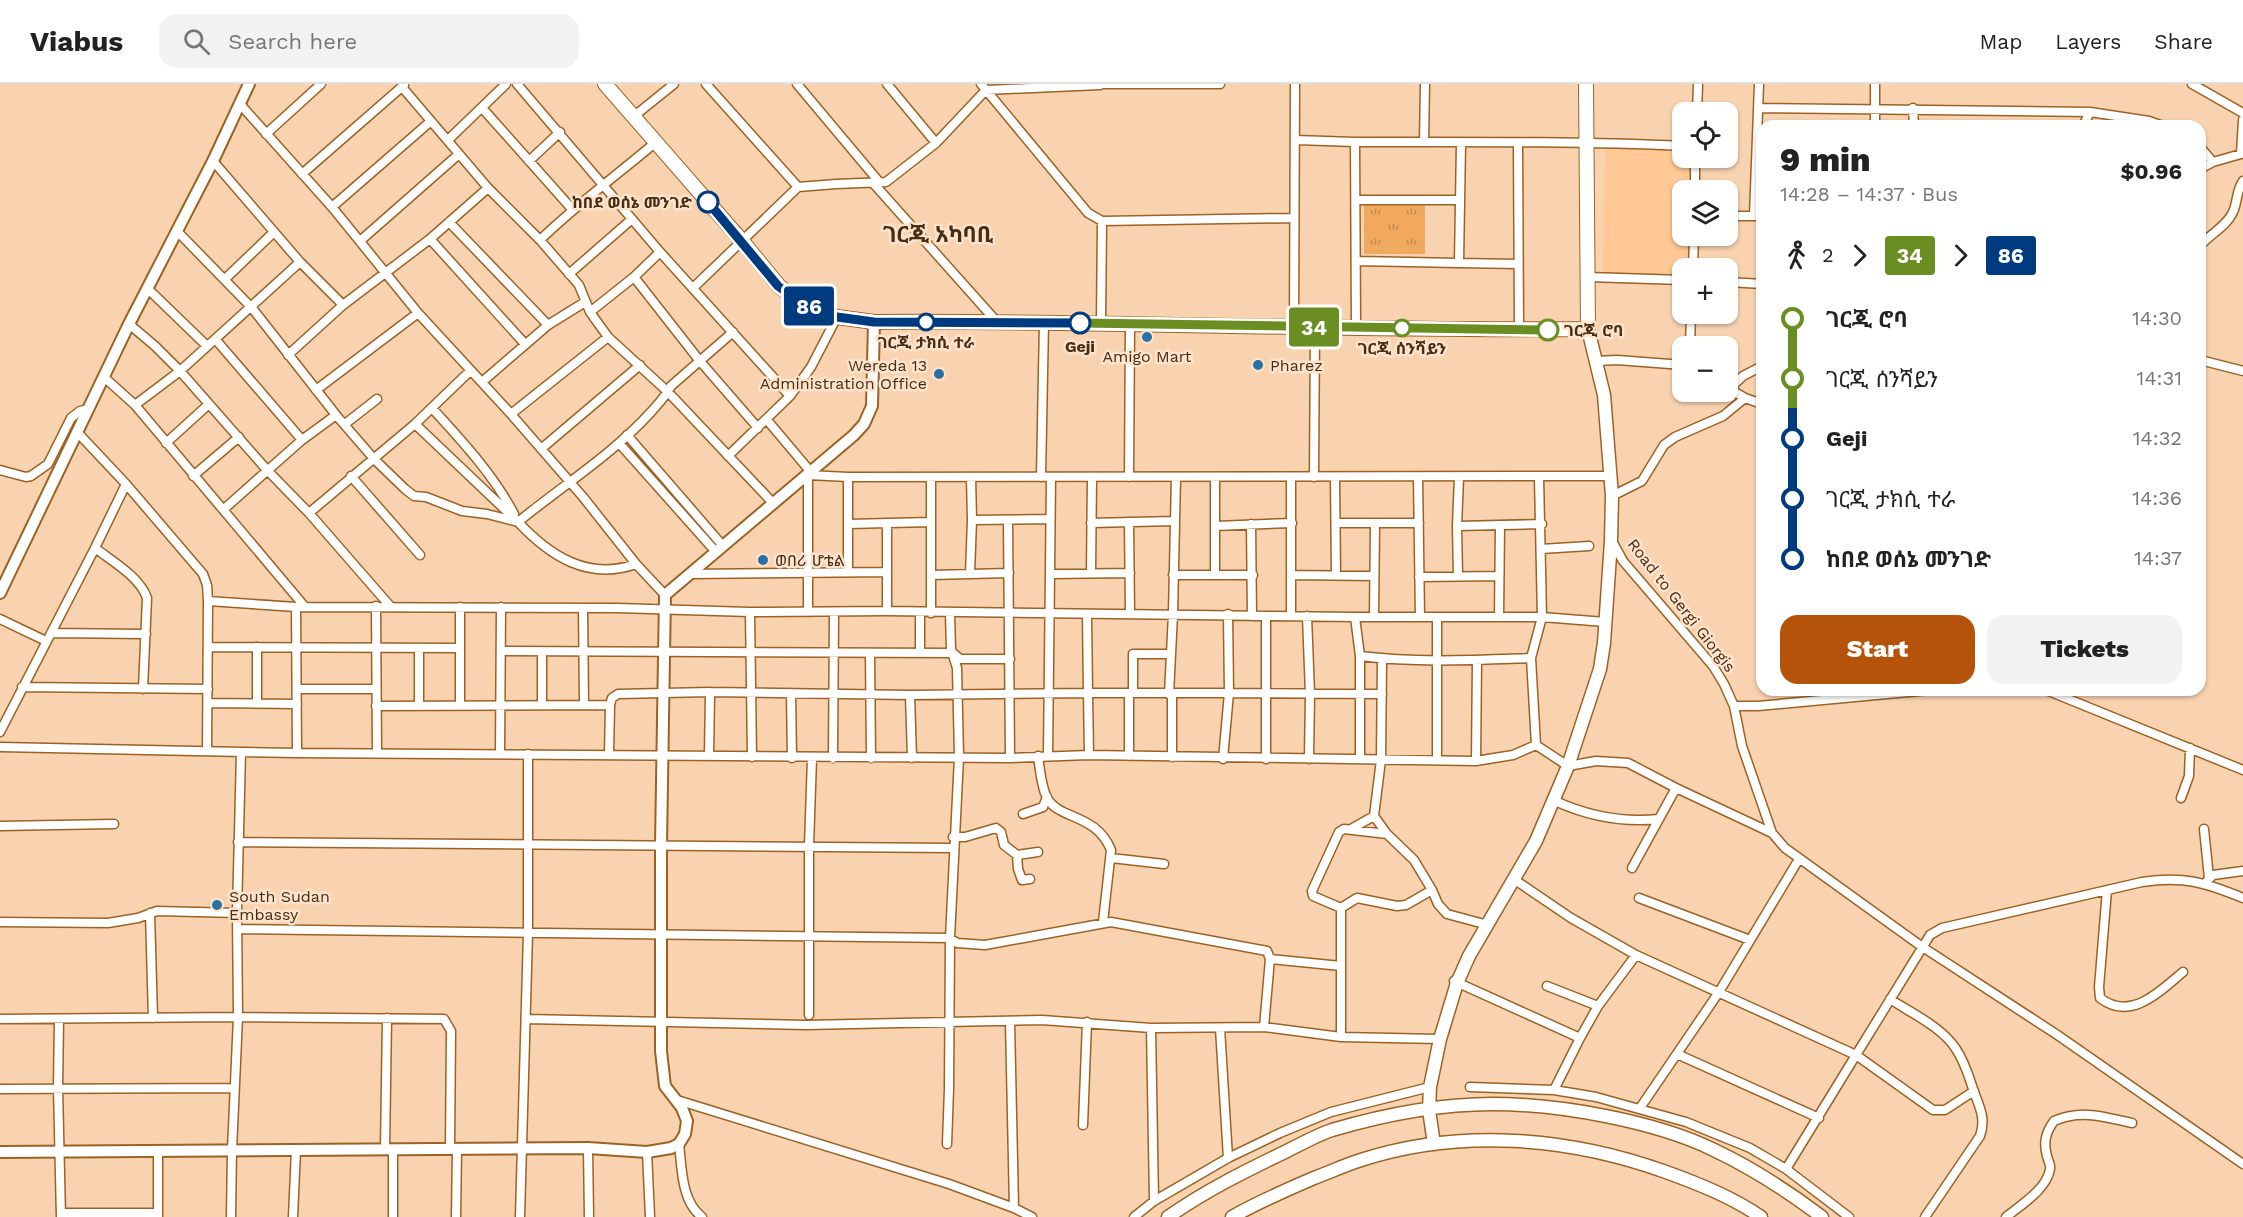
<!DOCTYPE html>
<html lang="en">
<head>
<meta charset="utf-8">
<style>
	body { margin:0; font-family:"Work Sans","Noto Sans Ethiopic",sans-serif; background:#f2f2f2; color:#222; height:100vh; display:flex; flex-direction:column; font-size:22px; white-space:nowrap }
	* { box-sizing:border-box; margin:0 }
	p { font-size:20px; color:#767676 }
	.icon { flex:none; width:33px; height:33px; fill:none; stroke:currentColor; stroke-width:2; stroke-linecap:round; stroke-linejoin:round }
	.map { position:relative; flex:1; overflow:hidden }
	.side { position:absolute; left:1756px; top:36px; width:450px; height:576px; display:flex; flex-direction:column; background:#fff; border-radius:18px; box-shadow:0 2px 4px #0004 }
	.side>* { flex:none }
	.badge { padding:0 12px; border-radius:4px; font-size:21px; line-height:39px }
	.tools { position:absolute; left:1672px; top:18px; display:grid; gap:12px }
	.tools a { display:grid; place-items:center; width:66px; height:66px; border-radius:12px; background:#fff; box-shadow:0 2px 4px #0004; font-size:30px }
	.map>.badge { position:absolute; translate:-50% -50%; box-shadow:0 0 0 3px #fff }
	.legs { display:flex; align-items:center; gap:9px; height:66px; padding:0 24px; font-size:20px }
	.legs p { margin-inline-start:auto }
	.head { display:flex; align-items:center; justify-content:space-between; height:102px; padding:0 24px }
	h1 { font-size:33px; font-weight:800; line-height:45px }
	.cta { display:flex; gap:12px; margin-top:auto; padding:12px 24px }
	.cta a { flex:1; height:69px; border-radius:18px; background:#b45309; color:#fff; font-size:24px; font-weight:800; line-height:69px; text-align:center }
	.cta a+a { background:#f2f2f2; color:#222 }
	ul { padding:0 24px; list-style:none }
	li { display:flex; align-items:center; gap:21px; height:60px; font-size:22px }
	li i { display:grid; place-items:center; width:9px; height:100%; margin:0 8px; background:currentColor }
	li i::after { content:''; width:15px; height:15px; margin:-8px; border:4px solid; border-radius:50%; background:#fff }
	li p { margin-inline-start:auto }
	li:first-child i { background:linear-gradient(#0000 50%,currentColor 0) }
	li:last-child i { background:linear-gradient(currentColor 50%,#0000 0) }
	header { display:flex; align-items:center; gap:36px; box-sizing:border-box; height:84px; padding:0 30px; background:#fff; border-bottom:2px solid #e0e0e0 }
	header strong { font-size:28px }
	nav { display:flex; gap:33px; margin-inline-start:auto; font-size:21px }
	.search { width:420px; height:54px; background:#f2f2f2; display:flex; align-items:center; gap:15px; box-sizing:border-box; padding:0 21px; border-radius:18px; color:#767676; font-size:22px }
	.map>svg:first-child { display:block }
</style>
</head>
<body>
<header>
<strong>Viabus</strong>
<div class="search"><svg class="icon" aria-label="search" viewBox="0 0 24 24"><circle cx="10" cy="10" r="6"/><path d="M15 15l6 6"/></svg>Search here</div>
<nav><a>Map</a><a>Layers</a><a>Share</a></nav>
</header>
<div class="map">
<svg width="2243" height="1133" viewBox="0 0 2243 1133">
	<defs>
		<pattern id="grass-tufts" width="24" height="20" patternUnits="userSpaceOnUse" patternTransform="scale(1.5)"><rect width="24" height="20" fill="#f1a960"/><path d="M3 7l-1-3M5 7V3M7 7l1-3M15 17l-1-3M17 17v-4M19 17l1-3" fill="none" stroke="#c58a4e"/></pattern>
	</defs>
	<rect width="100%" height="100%" fill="#f9d3b0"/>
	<path fill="#ffc894" d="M 1605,65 L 1683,66 L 1683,74 L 1692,74 L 1692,106 L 1683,106 L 1683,152 L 1691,152 L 1690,184 L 1683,184 L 1683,191 L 1603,189 Z"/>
	<path fill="url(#grass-tufts)" d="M 1425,119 L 1425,170 L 1364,170 L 1364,120 Z"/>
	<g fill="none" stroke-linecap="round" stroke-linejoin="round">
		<defs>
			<path id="minor" d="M 517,0 L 660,168 L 790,312
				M 706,0 L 798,103
				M 797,0 L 880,99
				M 887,0 L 936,59
				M 981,0 L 1088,129 L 1102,137 L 1101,239
				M 1100,0 L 1220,0
				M 1875,0 L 1875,42
				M 2192,0 L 2243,29
				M 402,3 L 488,104 L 540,156 L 579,201 L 590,228 L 608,253 L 668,308 L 773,419
				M 240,20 L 332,123 L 418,229 L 511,330 L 583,413 L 636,480 L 665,511
				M 1759,24 L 2090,28 L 2149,37 L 2163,42
				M 1913,24 L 1914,42
				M 483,25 L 572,125
				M 1697,28 L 1698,0
				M 633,33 L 674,0
				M 2083,42 L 2090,28
				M 266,50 L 321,0
				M 448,56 L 506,0
				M 1296,56 L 1355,58 L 1356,244
				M 1355,58 C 1464,58 1574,57 1683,62
				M 1424,58 L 1425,0
				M 1461,59 L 1459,179 L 1518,180
				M 1518,59 L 1519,246
				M 2200,63 L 2213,78
				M 213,77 L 300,178 L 343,221
				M 529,77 L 560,48
				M 2200,85 L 2213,78 L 2241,70 L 2243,36
				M 302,90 L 404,1
				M 874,100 L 997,238
				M 1695,106 L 1695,74
				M 1357,116 L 1460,116
				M 332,123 L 431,37
				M 1728,132 L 1762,132
				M 1754,132 L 1759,0
				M 1102,137 L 1294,134
				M 449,138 L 548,241
				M 177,147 L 252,224 L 336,331 L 374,375 L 405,405 L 414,412 L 426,413 L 462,427 L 487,430 L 518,438
				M 430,155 L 525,260
				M 540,156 C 576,121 617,91 656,58
				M 360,157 L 459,70
				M 2200,162 C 2210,150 2227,142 2233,128 C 2238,117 2236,107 2243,97
				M 1357,177 L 1459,179
				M 1693,184 L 1694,152
				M 569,190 L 632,135
				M 634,193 L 699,276 L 758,344
				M 1588,193 L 1683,196
				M 225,195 L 274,148
				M 1728,198 L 1762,200
				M 694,203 L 798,103 L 836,100 L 886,98 L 936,59 L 986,6 L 1100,1
				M 147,204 L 207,262
				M 590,228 L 634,193 L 660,168
				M 129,240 L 155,262 L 180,287 L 267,386 L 309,429 L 390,522
				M 1294,242 L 1295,0
				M 216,256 L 302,356
				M 1690,262 L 1691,230
				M 288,271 L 343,221 L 430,155 L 488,104
				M 2200,276 L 2243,287
				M 1596,277 L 1617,276 L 1683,281
				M 105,294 L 135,321 L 305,523
				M 482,298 L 548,241 L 585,218
				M 1728,304 L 1745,314 L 1762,320
				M 1730,304 L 1743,292 L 1762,282
				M 316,306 L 418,229
				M 135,321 L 180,287 L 300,178
				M 432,324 C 462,357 493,390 514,430
				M 511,330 L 608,253
				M 767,336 L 810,387
				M 345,340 L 377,315
				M 415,340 L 518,438 C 550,472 588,497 636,480
				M 78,349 L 126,400 L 203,490 L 207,501 L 208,517 L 207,667
				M 627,351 L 723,462
				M 166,359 L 209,320
				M 619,359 L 716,468
				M 541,365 L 640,281
				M 728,372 L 790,312 L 811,283 L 837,233
				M 0,386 L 26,393 L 31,392 L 48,380 L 71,334 L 80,327 L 89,325
				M 193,392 L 239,353
				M 351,392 L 420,471
				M 848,393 L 848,488
				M 931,393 L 931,529
				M 1041,393 L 1044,238
				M 1129,393 L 1130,238
				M 1291,393 L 1291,532
				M 1314,393 L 1315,243
				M 1335,393 L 1336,491
				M 1418,393 L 1420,533
				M 1459,393 L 1457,442 L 1542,440
				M 1612,412 L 1642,397 L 1664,361 L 1675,353 L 1723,332 L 1745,314
				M 224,425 L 302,356 L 336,331
				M 309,429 L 415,340 L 470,287
				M 972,436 L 1050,435
				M 1008,436 L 1010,674
				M 518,438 C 562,402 613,370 651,328 C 658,320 666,312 671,302 L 733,248
				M 1129,438 L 1130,530
				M 887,439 L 887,527
				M 1091,439 L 1174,437
				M 1336,439 L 1375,439
				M 848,440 L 931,438
				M 1251,440 L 1252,532
				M 1215,442 L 1292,439
				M 1457,442 L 1458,492
				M 1612,457 L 1623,477 L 1713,582 L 1724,600 L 1734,622 L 1742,662 L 1772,749 L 1785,764 L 1921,862 L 2056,950 L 2243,1080
				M 95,464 C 112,477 140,493 147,514 L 143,605
				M 1541,465 L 1589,462
				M 1091,489 L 1092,393
				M 690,490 L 887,488
				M 970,490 L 972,436 L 971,393
				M 1050,490 L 1130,489
				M 931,491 L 1009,489
				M 1173,491 L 1253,491
				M 1215,491 L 1215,393
				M 1292,491 L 1374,492
				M 1419,493 L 1499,492
				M 208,517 L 296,523 L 617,524 L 750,528 L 887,527 L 1355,533 L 1542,533 L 1605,538
				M 376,522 L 377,669
				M 296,523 L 297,669
				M 583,524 L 584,621
				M 750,528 L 752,673
				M 808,528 L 808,391 L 848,393 L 1610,392
				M 920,528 L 920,569
				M 1087,530 L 1088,609 L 1129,609
				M 1228,530 L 1229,609 L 1382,610
				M 1307,532 L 1310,610 L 1309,675
				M 1355,533 L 1360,572 L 1360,675
				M 1374,533 L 1375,439 L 1419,439
				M 1499,533 L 1500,441
				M 0,535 L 46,557
				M 51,549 L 146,550
				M 208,563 L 460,564
				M 419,564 L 419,622
				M 501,567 L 953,569 L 960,575 L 1010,575
				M 870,569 L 871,674
				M 1360,572 C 1417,579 1475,576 1531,574 L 1542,533 L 1539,393
				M 1531,574 L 1536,661
				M 1382,575 L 1381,676 L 1374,732 L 1387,750
				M 22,603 L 208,605
				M 297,605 L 376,605
				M 2046,606 L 2243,686
				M 791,609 L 792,674
				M 1133,609 L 1133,570 L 1171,570
				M 910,611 L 912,674
				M 208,619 L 297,620
				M 257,620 L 257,563
				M 460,621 L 460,523
				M 542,621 L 542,568
				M 376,622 L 610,621
				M 1734,622 L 1758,622 L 1930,606
				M 0,648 L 95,464 L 126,400
				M 1536,661 L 1568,682 L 1596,677 L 1628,679 L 1676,704 L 1772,749
				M 0,663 L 297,669 L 1010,674 L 1089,671 L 1476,677 L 1513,671 L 1536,661
				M 500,669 L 501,523
				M 609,671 L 610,621 L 612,614 L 618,610 L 710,608 L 910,611 L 1088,609 L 1089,671
				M 709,672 L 710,608
				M 1038,672 C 1040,686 1041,702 1047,714 C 1059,736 1096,729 1111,766 L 1103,838
				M 1048,672 L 1051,393
				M 1129,672 L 1129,609 L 1229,609 L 1223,675
				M 1172,673 L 1172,613 L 1169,610 L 1173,530 L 1176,393
				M 833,674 L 834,528
				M 1266,675 L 1266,532
				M 1437,676 L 1437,533
				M 1476,677 L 1477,576
				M 2181,714 L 2189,692 L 2190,664
				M 1555,717 C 1588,732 1621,739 1659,735
				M 1023,730 L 1043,723 L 1047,713
				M 0,742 L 114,740
				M 1351,745 L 1374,732
				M 2204,745 L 2209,794
				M 953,753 L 965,753 L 996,744 L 1001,748 L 1004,761 L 1017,771 L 1038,768
				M 238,758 L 953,764
				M 1017,771 L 1018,785 L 1022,796 L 1030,795
				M 1111,774 L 1164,780
				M 1632,784 L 1676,704
				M 1515,796 L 1571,834 L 1636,871 L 1598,922 L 1580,954
				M 2207,797 L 2213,791 L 2243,787
				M 2107,806 L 2099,903 L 2100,914 C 2131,938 2160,907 2183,888
				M 1639,814 L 1750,856
				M 1341,824 L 1357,814 L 1397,822 L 1406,821 L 1432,806
				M 150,829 L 153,934
				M 0,838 L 108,839 L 138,834 L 157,827 L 237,829
				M 237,845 L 950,854 L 957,859 L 985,861 L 1111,838 L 1267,867 L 1270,875 L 1264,943
				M 1636,871 L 1856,971 L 1786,1085
				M 1270,875 L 1341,882 L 1341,953
				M 1341,882 L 1341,824 L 1313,812 L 1312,807 L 1339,748 L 1344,745 L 1387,750 L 1414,776 L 1432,806 L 1438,820 L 1447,830 L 1488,841
				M 1454,897 L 1580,954 L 1554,1006
				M 1547,902 L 1598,922
				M 1890,915 C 1911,929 1942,943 1956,965 C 1965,978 1969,993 1974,1008 C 1980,1024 1986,1035 1980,1052 L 1925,1133
				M 809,931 L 809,762 L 812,674
				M 0,935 L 238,933 L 444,935 L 451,947 L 450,1065
				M 59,935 L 58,1004 L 61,1133
				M 526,935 L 806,941 L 1042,936 L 1151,944 L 1264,943 L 1341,953 L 1440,955
				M 1010,938 L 1014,1124
				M 1151,944 L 1154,1117
				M 1220,944 L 1228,1074
				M 1677,970 L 1819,1034
				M 1470,1003 L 1554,1006 L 1596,1013 L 1686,1038 L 1750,1064 L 1786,1085 L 1849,1133
				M 0,1005 L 234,1004
				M 1974,1007 L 1945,1026 L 1933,1026 L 1856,971 L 1930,851 L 1942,844 L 2142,798 C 2184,792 2204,798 2243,814
				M 677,1016 L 949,1100 L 1014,1124 L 1032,1133
				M 1640,1024 L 1719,908 L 1799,775
				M 1083,1041 L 1087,938
				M 679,1060 C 682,1084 681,1117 702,1133
				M 947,1060 L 949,1005 L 950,854 L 959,673 L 957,584 L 951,565 L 950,529
				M 588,1064 L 589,1133
				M 385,1065 L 387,934
				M 393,1065 L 393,1133
				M 158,1067 L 158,1132
				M 647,1068 L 650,1133
				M 61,1129 L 158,1129
				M 231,1133 L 232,1066 L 238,933 L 237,829 L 241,668
				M 293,1133 L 296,1066
				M 456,1133 L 457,1065
				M 520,1133 L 528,849 L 528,670
				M 1134,1133 L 1154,1117 L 1228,1074 L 1280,1049 L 1331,1028 L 1430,1003
				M 2006,1133 C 2021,1121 2047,1105 2050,1085 C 2051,1080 2048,1077 2047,1072 C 2043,1058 2046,1048 2054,1037 C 2081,1025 2105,1033 2132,1039"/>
			<path id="tertiary" d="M 0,509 L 129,240 L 213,77 L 249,0
				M 0,1068 L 588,1064 L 647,1068 L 671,1064 L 679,1060 L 685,1050 L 687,1037 L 682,1024 L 665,1002 L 661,967 L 661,761 L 665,511 L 854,351 L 864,340 L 872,322 L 874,238"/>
			<path id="secondary" d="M 1434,1060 L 1429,1026 L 1430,1003 L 1440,955 L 1457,899 L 1469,872 L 1536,757 L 1568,682 L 1600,585 L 1604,559 L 1611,457 L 1612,412 L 1604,311 L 1588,245
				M 1168,1133 C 1205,1107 1245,1087 1287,1067 C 1301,1060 1317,1051 1332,1046 C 1383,1031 1440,1020 1493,1020 C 1559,1020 1655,1037 1714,1066 C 1752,1084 1789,1108 1822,1133
				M 1232,1133 C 1258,1118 1286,1106 1314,1094 C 1330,1088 1345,1081 1361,1076 C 1460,1044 1569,1053 1666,1088 C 1699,1100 1732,1113 1761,1133"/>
			<path id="primary" d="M 605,0 L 742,157 L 779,202 L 801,219 L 818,226 L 837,233 L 874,238 C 1112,236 1350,248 1588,245 L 1586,0"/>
		</defs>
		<use href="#minor" stroke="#9b6224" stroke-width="11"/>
		<use href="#tertiary" stroke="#9b6224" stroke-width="14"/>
		<use href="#secondary" stroke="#9b6224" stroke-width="15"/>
		<use href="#primary" stroke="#9b6224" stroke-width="16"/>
		<use href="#minor" stroke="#fff" stroke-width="8"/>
		<use href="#tertiary" stroke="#fff" stroke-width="10"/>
		<use href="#secondary" stroke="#fff" stroke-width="12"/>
		<use href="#primary" stroke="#fff" stroke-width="14"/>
	</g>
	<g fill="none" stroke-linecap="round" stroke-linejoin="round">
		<defs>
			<path id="line-1" d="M 1080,239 L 1548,246"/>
			<path id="line-2" d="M 708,118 L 778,202 L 801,219 L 837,233 L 874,238 L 1080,239"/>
		</defs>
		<use href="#line-1" stroke="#fff" stroke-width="14"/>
		<use href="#line-2" stroke="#fff" stroke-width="14"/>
		<use href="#line-1" stroke="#6b8e23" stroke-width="9"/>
		<use href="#line-2" stroke="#003b80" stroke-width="9"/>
	</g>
	<g fill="#fff" stroke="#003b80" stroke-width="3">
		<circle cx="708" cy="118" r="10"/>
		<circle cx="926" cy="238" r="8"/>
		<circle cx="1080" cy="239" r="10"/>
	</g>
	<g fill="#fff" stroke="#6b8e23" stroke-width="3">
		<circle cx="1402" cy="244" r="8"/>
		<circle cx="1548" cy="246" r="10"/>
	</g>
	<g fill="#2970a4" stroke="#fde3cc" stroke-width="2">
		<circle cx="1147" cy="253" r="6"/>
		<circle cx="1258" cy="281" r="6"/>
		<circle cx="939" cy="290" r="6"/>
		<circle cx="763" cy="476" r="6"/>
		<circle cx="217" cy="821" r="6"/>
	</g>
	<g text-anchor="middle" stroke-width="5" stroke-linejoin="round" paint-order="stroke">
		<g font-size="16" font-weight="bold" fill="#462d14" stroke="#fde3cc">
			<text x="692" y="124" text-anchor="end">ከበደ ወሰኔ መንገድ</text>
			<text x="1564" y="252" text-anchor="start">ገርጂ ሮባ</text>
			<text x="926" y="264">ገርጂ ታክሲ ተራ</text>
			<text x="1080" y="268">Geji</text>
			<text x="1402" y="270">ገርጂ ሰንሻይን</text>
		</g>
		<g font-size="16" fill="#462d14" stroke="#fde3cc" text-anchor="start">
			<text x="1147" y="278" text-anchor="middle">Amigo Mart</text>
			<text x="927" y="287" text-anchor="end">Wereda 13<tspan x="927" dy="18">Administration Office</tspan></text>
			<text x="1270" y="287">Pharez</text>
			<text x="775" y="482">ወበሪ ሆቴል</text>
			<text x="229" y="818">South Sudan<tspan x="229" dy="18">Embassy</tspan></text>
		</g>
		<g font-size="16" fill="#462d14" stroke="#fde3cc">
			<text transform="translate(1682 521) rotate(52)" y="6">Road to Gergi Giorgis</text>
		</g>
		<g font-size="22" font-weight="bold" fill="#462d14" stroke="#fde3cc">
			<text x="938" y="158">ገርጂ አካባቢ</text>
		</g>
	</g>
</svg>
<div class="tools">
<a><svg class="icon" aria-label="locate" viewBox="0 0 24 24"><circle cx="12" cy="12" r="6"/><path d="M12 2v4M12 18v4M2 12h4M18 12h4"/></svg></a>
<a><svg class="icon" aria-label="layers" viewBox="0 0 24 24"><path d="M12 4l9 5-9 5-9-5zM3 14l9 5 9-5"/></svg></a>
<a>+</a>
<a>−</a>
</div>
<b class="badge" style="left:1314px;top:243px;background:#6b8e23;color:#fff">34</b>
<b class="badge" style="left:809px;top:222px;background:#003b80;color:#fff">86</b>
<section class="side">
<div class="head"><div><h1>9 min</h1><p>14:28 – 14:37 · Bus</p></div><b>$0.96</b></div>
<div class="legs"><svg class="icon" aria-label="walk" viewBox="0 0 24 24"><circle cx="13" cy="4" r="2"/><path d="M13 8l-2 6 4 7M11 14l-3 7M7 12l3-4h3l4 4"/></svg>2<svg class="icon" aria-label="forward" viewBox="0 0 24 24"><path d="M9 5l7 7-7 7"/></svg><b class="badge" style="background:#6b8e23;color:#fff">34</b><svg class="icon" aria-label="forward" viewBox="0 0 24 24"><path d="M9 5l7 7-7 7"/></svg><b class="badge" style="background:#003b80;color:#fff">86</b></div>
<ul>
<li><i style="color:#6b8e23"></i><b>ገርጂ ሮባ</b><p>14:30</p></li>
<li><i style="color:#6b8e23"></i><span>ገርጂ ሰንሻይን</span><p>14:31</p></li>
<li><i style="color:#003b80"></i><b>Geji</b><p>14:32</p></li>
<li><i style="color:#003b80"></i><span>ገርጂ ታክሲ ተራ</span><p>14:36</p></li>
<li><i style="color:#003b80"></i><b>ከበደ ወሰኔ መንገድ</b><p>14:37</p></li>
</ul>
<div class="cta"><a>Start</a><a>Tickets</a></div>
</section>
</div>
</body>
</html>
